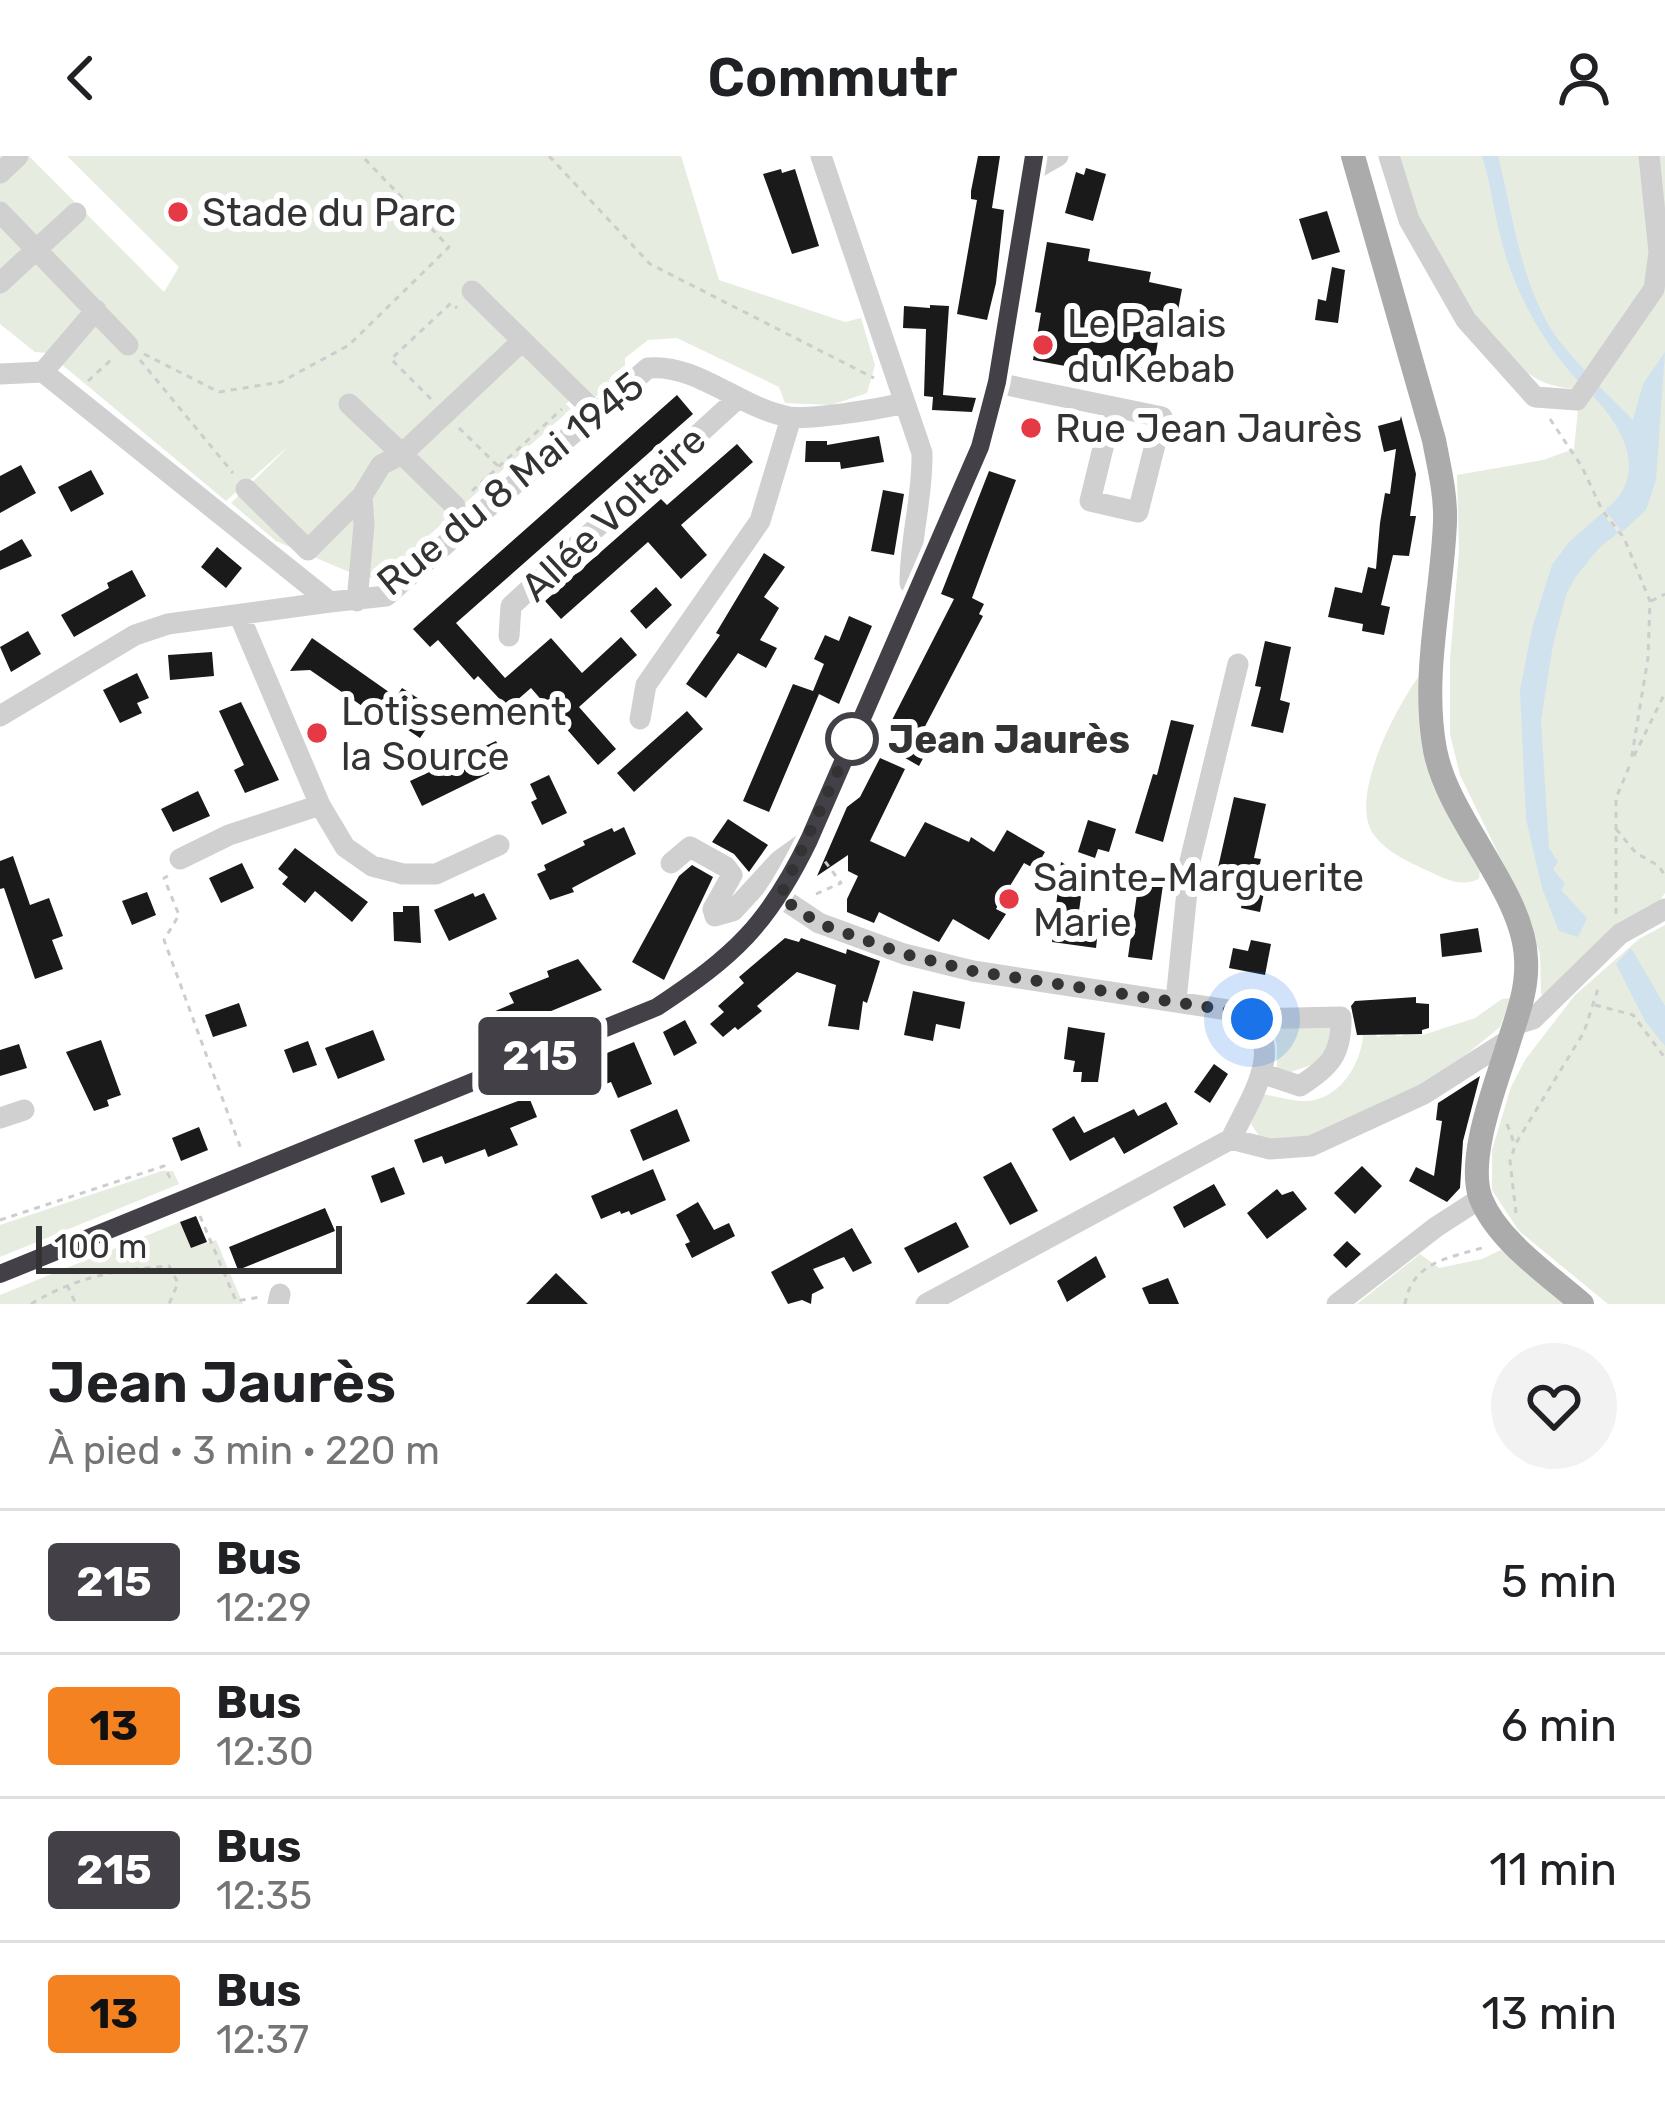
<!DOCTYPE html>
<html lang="fr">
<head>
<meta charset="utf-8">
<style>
	body { margin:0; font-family:Rubik,sans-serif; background:#f2f2f2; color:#202124; height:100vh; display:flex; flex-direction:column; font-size:45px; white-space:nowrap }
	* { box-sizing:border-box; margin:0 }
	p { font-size:39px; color:#757577 }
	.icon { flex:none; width:66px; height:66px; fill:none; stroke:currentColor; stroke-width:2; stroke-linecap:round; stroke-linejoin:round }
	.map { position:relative; height:1148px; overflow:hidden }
	.panel { display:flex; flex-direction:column; background:#fff; flex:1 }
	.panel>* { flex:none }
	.badge { padding:0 24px; border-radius:9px; font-size:42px; line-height:78px }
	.scale { position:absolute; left:36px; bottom:30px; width:306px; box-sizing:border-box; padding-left:12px; border:6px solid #333; border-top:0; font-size:33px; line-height:42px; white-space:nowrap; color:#333; -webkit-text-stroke:9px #fff; paint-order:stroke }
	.you { position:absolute; width:60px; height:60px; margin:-30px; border:9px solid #fff; border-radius:50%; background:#1a73e8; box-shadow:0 0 0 18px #1a73e833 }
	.map>.badge { position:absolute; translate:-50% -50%; box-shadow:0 0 0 6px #fff }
	.round { display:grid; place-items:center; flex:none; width:126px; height:126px; border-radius:63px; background:#f2f2f2 }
	.headline { display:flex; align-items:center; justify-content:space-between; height:204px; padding:0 48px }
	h1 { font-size:57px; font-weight:600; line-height:90px }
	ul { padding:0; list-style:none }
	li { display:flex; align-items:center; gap:36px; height:144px; padding:0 48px; border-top:3px solid #e0e0e0 }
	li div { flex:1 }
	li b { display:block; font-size:45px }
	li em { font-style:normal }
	li .badge { min-width:132px; font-weight:700; text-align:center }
	header { display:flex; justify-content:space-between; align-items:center; height:156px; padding:0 48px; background:#fff; font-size:54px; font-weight:600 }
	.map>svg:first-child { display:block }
</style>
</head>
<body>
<header><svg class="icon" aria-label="back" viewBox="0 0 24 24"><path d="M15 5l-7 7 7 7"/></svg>Commutr<svg class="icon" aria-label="person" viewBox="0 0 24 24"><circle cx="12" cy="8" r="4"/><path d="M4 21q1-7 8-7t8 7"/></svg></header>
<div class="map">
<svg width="1665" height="1148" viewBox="0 0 1665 1148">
	<rect width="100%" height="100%" fill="#fff"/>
	<path fill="#e6ecdf" d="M 0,0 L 29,0 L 164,136 L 179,111 L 67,0 L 681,0 L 719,124 L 845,166 L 861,162 L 875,209 L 867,237 L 831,249 L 785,247 L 779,231 L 677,182 L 648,184 L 625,202 L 625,219 L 594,242 L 579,235 L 566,248 L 571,253 L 390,414 L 375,422 L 361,421 L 276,385 L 231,347 L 292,287 L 226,345 L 48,197 L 35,196 L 0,168 Z
		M 1396,0 L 1665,0 L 1665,737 L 1656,750 L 1549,842 L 1541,838 L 1540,798 L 1521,744 L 1460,619 L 1450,578 L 1450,504 L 1459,395 L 1457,319 L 1543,304 L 1574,293 L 1580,234 C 1571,232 1561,232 1552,229 C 1498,214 1438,113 1416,63 C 1408,43 1403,21 1396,0 Z
		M 1425,512 L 1480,713 L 1479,723 C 1459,732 1444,722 1426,714 C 1407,705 1384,695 1372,676 C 1349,637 1400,543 1425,512 Z
		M 1665,769 L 1665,1148 L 1608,1148 L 1519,1075 L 1492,1034 L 1492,994 L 1511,931 L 1525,904 L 1575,839 L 1639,783 Z
		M 1511,842 L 1500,871 L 1441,919 L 1315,982 L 1262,984 L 1251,968 L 1261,938 C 1276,940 1294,946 1309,945 C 1341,942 1363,905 1363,876 L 1376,876 L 1377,881 L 1396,876 L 1396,880 L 1403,880 L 1404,876 L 1423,879 L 1475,862 L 1502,843 Z
		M 1331,870 L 1333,887 L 1325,904 L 1291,916 L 1277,913 L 1277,889 L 1272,873 Z
		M 162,1015 L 173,1015 L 179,1028 L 0,1101 L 0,1069 Z
		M 180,1066 L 191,1092 L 216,1084 L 243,1148 L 0,1148 L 0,1139 Z
		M 1501,1094 L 1569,1148 L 1357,1148 L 1420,1098 L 1439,1112 L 1482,1103 Z"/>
	<path fill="#cfe2ee" d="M 1482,0 L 1498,0 C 1513,58 1519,120 1551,173 C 1560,188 1575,203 1587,217 L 1580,227 C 1541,185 1512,132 1499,75 C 1493,50 1490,25 1482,0 Z
		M 1665,196 L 1656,324 L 1646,354 L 1622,376 L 1605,354 C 1652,318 1621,267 1588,235 L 1594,225 L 1633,264 L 1643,228 Z
		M 1602,357 L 1618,377 L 1600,391 L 1576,420 L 1566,439 L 1553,489 L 1541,564 L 1549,692 L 1558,706 L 1553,713 L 1565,728 L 1561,734 L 1587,762 L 1578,781 L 1559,775 L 1542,732 L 1526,663 L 1520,534 L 1532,473 L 1552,409 L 1569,386 Z
		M 1631,792 L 1665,850 L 1665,890 L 1645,865 L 1616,808 Z"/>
	<path fill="#1a1a1a" d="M 978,0 L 1000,0 L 992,52 L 1004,54 L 996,127 L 987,164 L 957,158 L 977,44 L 971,43 L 971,35 Z
		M 1086,12 L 1106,18 L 1093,65 L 1065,57 L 1076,16 L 1084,19 Z
		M 781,13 L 782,17 L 795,13 L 819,90 L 792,98 L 763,18 Z
		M 1327,55 L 1340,96 L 1312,104 L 1299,63 Z
		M 1047,86 L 1090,93 L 1088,105 L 1151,116 L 1149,126 L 1182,133 L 1173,181 L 1159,179 L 1151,226 L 1033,204 L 1041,157 L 1035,156 Z
		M 1332,111 L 1345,114 L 1338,167 L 1315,164 L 1318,143 L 1326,145 Z
		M 930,149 L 949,150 L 943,239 L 976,242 L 972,256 L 932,254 L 933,241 L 924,240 L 926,173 L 903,172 L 904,150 L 930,152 Z
		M 677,239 L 693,258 L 456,467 L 505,522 L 551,482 L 582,517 L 621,481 L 637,499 L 579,551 L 616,593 L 598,609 L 531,532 L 508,552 L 478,520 L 474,524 L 438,484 L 430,491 L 413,473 Z
		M 1401,260 L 1416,318 L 1410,360 L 1416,360 L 1409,400 L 1393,399 L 1381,449 L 1390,451 L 1384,479 L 1362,475 L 1363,468 L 1328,461 L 1335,431 L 1362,437 L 1368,411 L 1376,413 L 1380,367 L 1385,337 L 1390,338 L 1396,293 L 1384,296 L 1378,270 L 1400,264 Z
		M 879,280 L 884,306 L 841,313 L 840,306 L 805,306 L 806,285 L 827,285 L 827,289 Z
		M 737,288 L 753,306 L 681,369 L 707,399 L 681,423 L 648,386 L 561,463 L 545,445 L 661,343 L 667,349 Z
		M 21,309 L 36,337 L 0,357 L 0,320 Z
		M 91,314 L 104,338 L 71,356 L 58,331 Z
		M 989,315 L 1016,324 L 972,442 L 984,448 L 979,458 L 983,460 L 921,578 L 892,564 L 954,443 L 941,438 Z
		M 883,334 L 904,338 L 894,399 L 871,395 Z
		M 22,383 L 32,400 L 0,414 L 0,395 Z
		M 217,391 L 242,412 L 226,432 L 201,411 Z
		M 764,397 L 785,411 L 764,441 L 779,452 L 760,484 L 777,492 L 766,512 L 738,497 L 706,542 L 686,528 L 720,479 L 716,477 Z
		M 132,414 L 146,440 L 74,481 L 61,459 L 109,432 L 107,427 Z
		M 656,431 L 672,449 L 646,473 L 630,455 Z
		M 849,460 L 872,470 L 839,548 L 819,538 L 769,656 L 743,645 L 793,528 L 813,535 L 824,508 L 814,503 L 825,479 L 839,485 Z
		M 28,475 L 41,498 L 11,516 L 0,491 Z
		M 312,482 L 396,541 L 402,532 L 438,555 L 420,582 L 368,547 L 365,552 L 310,514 L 290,515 Z
		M 1265,485 L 1291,491 L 1280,544 L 1290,547 L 1283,577 L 1251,570 L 1261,531 L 1255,530 Z
		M 212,496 L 214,520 L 170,524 L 168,499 Z
		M 137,517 L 149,542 L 137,547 L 142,557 L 120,567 L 103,534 Z
		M 241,546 L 279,624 L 245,637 L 234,614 L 244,609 L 219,555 Z
		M 687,555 L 703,573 L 634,636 L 617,617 Z
		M 1171,564 L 1194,569 L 1163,686 L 1135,677 L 1153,618 L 1157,619 Z
		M 909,582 L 928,593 L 919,610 L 900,599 Z
		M 496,585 L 508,608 L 422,650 L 410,625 Z
		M 880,602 L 905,613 L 870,685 L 905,701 L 925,666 L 969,686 L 971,681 L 994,696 L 1007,674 L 1045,696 L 1035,713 L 1024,707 L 996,753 L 1006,758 L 989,784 L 953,763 L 939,786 L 879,756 L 874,767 L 847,756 L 847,743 L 858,720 L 848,715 L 848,699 L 817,720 L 847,651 L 860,641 Z
		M 549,619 L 567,657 L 542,669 L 531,646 L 537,643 L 530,628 Z
		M 198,635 L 210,660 L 173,676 L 161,653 Z
		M 1234,641 L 1266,648 L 1254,702 L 1261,703 L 1254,734 L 1264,737 L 1260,756 L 1241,752 L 1244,738 L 1231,736 L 1225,718 L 1217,716 Z
		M 728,663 L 768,689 L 749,716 L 734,698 L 712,686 Z
		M 1088,664 L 1116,673 L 1109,696 L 1098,693 L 1095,702 L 1078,696 Z
		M 624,671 L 636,698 L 572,732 L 574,736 L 550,744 L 537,718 L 546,714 L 544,709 L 585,689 L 583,685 L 612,672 L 614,676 Z
		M 295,692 L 368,746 L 352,766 L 315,735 L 305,747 L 282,728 L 288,721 L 278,713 Z
		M 13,700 L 30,749 L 49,742 L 63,780 L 52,784 L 63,813 L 35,823 L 4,732 L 0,733 L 0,705 Z
		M 1061,706 L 1084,719 L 1079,755 L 1100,757 L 1096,792 L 1052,786 Z
		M 242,707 L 254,732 L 221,747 L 209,722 Z
		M 692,709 L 713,721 L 664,824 L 632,806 L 679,720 Z
		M 1139,724 L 1163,729 L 1152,804 L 1128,801 Z
		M 147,736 L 156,759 L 132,769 L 122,745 Z
		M 473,737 L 475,741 L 484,737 L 497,763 L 449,785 L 434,754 Z
		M 403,750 L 419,750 L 421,787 L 394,785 L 393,756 L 403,756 Z
		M 1478,772 L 1482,796 L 1442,801 L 1440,778 Z
		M 785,782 L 799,786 L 801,782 L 846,798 L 847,793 L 880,805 L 867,847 L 863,845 L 859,874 L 828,870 L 836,829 L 797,816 L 757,850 L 762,855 L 738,874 L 735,871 L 723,881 L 710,868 L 724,856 L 718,850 L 744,827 L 739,821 Z
		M 1251,784 L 1271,788 L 1265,819 L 1229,812 L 1233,792 L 1248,795 Z
		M 578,803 L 602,834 L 527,865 L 529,871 L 497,884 L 486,859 L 514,847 L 509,837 L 549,821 L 547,815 Z
		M 913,835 L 965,846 L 960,873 L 936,868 L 933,885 L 904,879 Z
		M 1416,841 L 1416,847 L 1429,848 L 1429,872 L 1422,874 L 1422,878 L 1357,879 L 1351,850 L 1355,845 Z
		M 239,847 L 247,870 L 213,881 L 205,859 Z
		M 685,864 L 697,887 L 674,900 L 663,876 Z
		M 1068,871 L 1105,877 L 1098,926 L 1081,926 L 1082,916 L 1073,916 L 1075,905 L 1064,903 Z
		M 373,874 L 385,904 L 338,923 L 325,892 Z
		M 101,884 L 121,939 L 107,944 L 109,950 L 94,955 L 66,896 Z
		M 308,885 L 317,909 L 293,917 L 284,894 Z
		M 634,886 L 652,928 L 618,942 L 611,926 L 572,941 L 569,934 L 551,941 L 543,923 Z
		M 19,888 L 27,912 L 0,920 L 0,894 Z
		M 1214,908 L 1228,918 L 1210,947 L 1194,936 Z
		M 1480,920 L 1463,985 L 1460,1032 L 1447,1046 L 1409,1025 L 1416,1011 L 1434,1020 L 1442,965 L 1436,964 L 1438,947 Z
		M 529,941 L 537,961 L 510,972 L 518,989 L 488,1001 L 485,993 L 445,1008 L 442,1000 L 423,1007 L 414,984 Z
		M 1166,946 L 1178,968 L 1124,998 L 1114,981 L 1070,1005 L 1052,973 L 1074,960 L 1084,977 L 1134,953 L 1138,960 Z
		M 677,953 L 690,985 L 643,1005 L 630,974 Z
		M 199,971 L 208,994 L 181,1005 L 172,982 Z
		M 1011,1006 L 1038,1055 L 1010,1069 L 983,1021 Z
		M 1362,1010 L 1382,1030 L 1355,1058 L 1334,1037 Z
		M 394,1011 L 405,1038 L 381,1047 L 371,1020 Z
		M 653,1013 L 666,1044 L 631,1059 L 629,1055 L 621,1058 L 620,1055 L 601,1063 L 591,1040 Z
		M 1214,1028 L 1226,1049 L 1184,1072 L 1173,1051 Z
		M 1277,1033 L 1282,1039 L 1293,1035 L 1307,1053 L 1267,1083 L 1247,1057 Z
		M 698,1046 L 714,1074 L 729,1067 L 735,1080 L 692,1102 L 685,1088 L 690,1086 L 676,1059 Z
		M 325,1052 L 335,1075 L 238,1114 L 229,1091 Z
		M 196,1060 L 207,1086 L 191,1092 L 180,1066 Z
		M 956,1066 L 969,1091 L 918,1117 L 904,1092 Z
		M 852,1072 L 872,1107 L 853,1116 L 844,1101 L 813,1113 L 824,1132 L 812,1138 L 811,1148 L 802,1144 L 788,1148 L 771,1116 Z
		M 1347,1085 L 1361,1098 L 1346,1112 L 1333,1099 Z
		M 1096,1100 L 1106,1121 L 1067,1146 L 1057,1125 Z
		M 556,1117 L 588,1148 L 526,1148 Z
		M 1168,1122 L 1179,1148 L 1149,1148 L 1142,1132 Z"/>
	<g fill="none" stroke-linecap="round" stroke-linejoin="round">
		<path stroke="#cdcdcd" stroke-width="3" stroke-dasharray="6 6" stroke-linecap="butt" d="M 549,0 L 650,108 L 874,222
			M 144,198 L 219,236 L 281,226 L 349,189 L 449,91 L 362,0
			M 140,204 L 233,317
			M 88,225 L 112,203
			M 431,243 L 391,203 L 451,147 L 457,152
			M 1550,263 L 1582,311 L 1602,354 L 1624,382 L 1650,445 L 1648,502 L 1631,605
			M 459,272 L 499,311
			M 472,335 L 562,253
			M 1651,445 L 1665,438
			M 1634,600 L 1665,537
			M 1616,673 L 1636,697 L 1659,710 L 1665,720
			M 168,720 L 164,722 L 179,759 L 164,784 L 241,993
			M 816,738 L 841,727 L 824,704
			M 1616,758 L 1616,642 L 1630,609
			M 1595,849 L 1633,859 L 1665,902
			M 1507,968 L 1514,987
			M 1516,1057 L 1510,1005 L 1516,987 L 1584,876 L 1598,833
			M 200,1060 L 236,1145 L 260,1141
			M 0,1064 L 164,1010 L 170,1022
			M 67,1129 L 76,1148
			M 31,1148 C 78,1120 116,1114 169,1110 L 178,1127 L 169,1148
			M 1405,1148 C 1412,1105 1450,1102 1485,1091"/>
		<path stroke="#d0d0d0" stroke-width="21" d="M 821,0 L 922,297 C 923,341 910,382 910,427 L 920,435
			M 1389,0 L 1409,64 L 1466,164 L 1535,241 L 1577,244 L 1654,133 L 1659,96 L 1649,0
			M 1030,16 L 1058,0
			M 0,17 L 18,0
			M 0,56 L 128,189
			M 0,127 L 76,57
			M 472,135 L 596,257
			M 43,216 L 330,446 L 386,440 L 648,212 C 697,207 741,253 790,261 C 810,264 881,253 903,247
			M 43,216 L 96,154
			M 0,218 L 43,216
			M 997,227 L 1162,261 L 1138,356 L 1090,345 L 1113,251
			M 349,248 L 402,298 L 381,309 L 362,340
			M 246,333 L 308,394 L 362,340 L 364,369 L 357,445
			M 455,350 L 402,298 L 522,185
			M 240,461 L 320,649 L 345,691 L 372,710 L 403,718 L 436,718 L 499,689
			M 509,480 L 511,450 L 737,243
			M 0,560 L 135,479 L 168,468 L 330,446
			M 640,563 L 646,529 L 760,365 L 791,262
			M 180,703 L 229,679 L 320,649
			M 671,707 L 690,691 L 726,711 L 732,719 L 713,753 L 715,760 L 733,755 L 779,705 L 808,684
			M 780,741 L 819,767 L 904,798 L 973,815 L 1241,856 C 1290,888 1250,942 1231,983
			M 1176,845 L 1190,705 L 1238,508
			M 1252,863 L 1341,861 C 1342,899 1330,910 1300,930 L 1261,917
			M 1514,869 L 1533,863 L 1620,778 L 1665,753
			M 0,962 L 24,954
			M 1231,983 L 1270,993 L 1311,990 L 1424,938 L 1510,883
			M 278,1148 L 280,1138
			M 926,1148 L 1231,983
			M 1337,1148 L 1436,1071 L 1481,1042"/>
		<path stroke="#ababab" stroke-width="24" d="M 1353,0 L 1434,284 C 1439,311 1446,338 1445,366 C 1442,441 1421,519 1435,594 C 1448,663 1524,736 1526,803 C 1528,835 1516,862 1507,892 C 1495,931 1466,1004 1481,1043 C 1498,1085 1549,1119 1582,1148
			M 0,1118 L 657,851 C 734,801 769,769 809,684 L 980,291 L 997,227 L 1034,0"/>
	</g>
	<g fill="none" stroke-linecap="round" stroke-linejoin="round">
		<defs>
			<path id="line" d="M 0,1118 L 657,851 C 734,800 768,769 809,684 L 980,291 L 997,226 L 1034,0"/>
		</defs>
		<use href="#line" stroke="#fff" stroke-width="27"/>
		<use href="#line" stroke="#434147" stroke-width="18"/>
		<path stroke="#333" stroke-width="12" stroke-dasharray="0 21.6" d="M 852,583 L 854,580 L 780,741 L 818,767 L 904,798 L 973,815 L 1240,856 L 1252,863"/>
	</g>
	<g fill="#e63946" stroke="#fff" stroke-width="4.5">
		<circle cx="178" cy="56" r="12"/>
		<circle cx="1043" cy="189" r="12"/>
		<circle cx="1031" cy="272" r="12"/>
		<circle cx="317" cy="577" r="12"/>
		<circle cx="1009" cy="743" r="12"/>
	</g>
	<circle fill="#fff" stroke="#434147" stroke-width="6" cx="852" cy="583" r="24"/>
	<g text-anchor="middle" stroke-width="12" stroke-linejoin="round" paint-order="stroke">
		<g font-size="39" fill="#333" stroke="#fff" text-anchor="start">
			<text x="202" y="70">Stade du Parc</text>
			<text x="1067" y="181">Le Palais<tspan x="1067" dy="45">du Kebab</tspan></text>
			<text x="1055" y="286">Rue Jean Jaurès</text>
			<text x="341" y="569">Lotissement<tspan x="341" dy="45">la Source</tspan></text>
			<text x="1033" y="735">Sainte-Marguerite<tspan x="1033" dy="45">Marie</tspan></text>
		</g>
		<g font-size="39" fill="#333" stroke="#fff">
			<text transform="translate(510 327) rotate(-39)" y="14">Rue du 8 Mai 1945</text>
			<text transform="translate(613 357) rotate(-43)" y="14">Allée Voltaire</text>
		</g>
		<g font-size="39" font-weight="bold" fill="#333" stroke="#fff" text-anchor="start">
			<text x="888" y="597">Jean Jaurès</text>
		</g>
	</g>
</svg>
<div class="scale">100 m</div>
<div class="you" style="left:1252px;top:863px"></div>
<b class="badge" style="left:540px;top:900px;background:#434147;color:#fff">215</b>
</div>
<section class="panel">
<div class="headline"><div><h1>Jean Jaurès</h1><p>À pied · 3 min · 220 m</p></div><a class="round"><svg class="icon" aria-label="heart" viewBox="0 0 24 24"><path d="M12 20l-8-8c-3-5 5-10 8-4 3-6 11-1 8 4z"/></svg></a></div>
<ul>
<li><span class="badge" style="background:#434147;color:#fff">215</span><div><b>Bus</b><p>12:29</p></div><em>5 min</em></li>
<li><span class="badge" style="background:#f58220;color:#111">13</span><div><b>Bus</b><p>12:30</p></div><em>6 min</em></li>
<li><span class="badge" style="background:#434147;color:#fff">215</span><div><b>Bus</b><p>12:35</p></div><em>11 min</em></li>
<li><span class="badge" style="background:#f58220;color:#111">13</span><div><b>Bus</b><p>12:37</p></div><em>13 min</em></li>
</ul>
</section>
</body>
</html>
